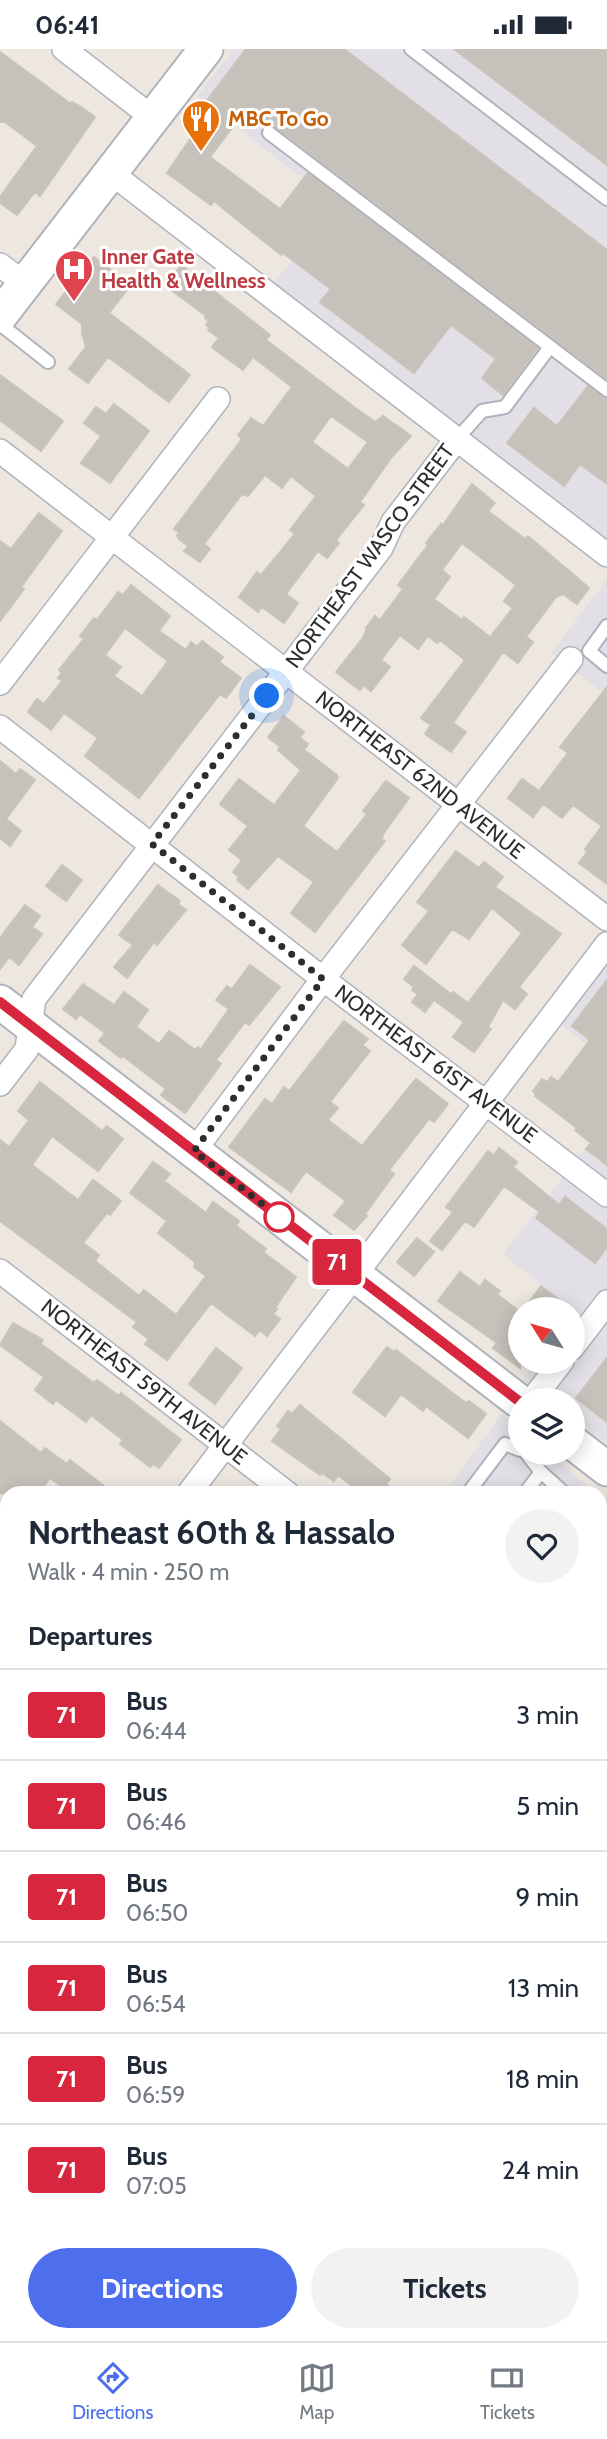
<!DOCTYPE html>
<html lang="en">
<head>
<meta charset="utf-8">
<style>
	body { margin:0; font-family:Cabin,sans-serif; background:#f2f2f3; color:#1f2937; height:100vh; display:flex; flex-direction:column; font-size:26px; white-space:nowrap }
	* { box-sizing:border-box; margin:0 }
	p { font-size:23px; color:#747a83 }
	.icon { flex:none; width:38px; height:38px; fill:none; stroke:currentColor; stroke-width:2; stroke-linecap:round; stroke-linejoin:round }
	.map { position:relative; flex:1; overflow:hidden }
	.panel { position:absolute; left:0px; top:1437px; width:607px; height:856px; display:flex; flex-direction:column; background:#fff; border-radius:21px 21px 0 0; box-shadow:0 4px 18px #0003 }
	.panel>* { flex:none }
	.badge { padding:0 14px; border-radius:5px; font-size:24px; line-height:46px }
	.needle { width:46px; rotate:307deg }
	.buttons { position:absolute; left:508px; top:1248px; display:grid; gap:14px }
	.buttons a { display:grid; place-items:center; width:77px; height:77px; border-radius:50%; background:#fff; box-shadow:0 4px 18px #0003; font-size:35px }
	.you { position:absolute; width:35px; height:35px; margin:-18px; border:5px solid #fff; border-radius:50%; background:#1a73e8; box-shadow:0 0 0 10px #1a73e833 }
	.map>.badge { position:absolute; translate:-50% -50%; box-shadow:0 0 0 4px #fff }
	h2 { padding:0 28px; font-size:26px; line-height:63px }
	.round { display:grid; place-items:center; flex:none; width:74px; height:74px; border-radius:37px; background:#f2f2f3 }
	.headline { display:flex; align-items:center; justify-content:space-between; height:119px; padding:0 28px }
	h1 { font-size:33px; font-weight:700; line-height:52px }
	.cta { display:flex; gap:14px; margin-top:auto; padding:14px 28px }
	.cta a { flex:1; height:80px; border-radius:42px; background:#4d6eed; color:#fff; font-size:28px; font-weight:700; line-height:80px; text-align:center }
	.cta a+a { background:#f2f2f3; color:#1f2937 }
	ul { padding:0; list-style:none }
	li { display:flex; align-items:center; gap:21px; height:91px; padding:0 28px; border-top:2px solid #e0e1e3 }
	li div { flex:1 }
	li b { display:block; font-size:26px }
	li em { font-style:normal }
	li .badge { min-width:77px; font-weight:700; text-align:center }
	.status { display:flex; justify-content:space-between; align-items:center; height:49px; padding:0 35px; background:#fff; direction:ltr }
	.status svg { height:19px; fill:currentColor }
	.dock { display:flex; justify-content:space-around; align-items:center; height:98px; border-top:2px solid #e0e1e3; background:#fff; font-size:19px; color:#747a83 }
	.dock a { display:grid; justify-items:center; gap:4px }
	.dock .active { color:#4d6eed }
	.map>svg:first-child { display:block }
</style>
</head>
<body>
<div class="status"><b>06:41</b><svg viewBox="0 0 49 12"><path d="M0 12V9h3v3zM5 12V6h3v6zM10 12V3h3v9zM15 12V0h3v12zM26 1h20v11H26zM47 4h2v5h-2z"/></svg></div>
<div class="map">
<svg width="607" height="2292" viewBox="0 0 607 2292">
	<rect width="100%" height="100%" fill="#ede7e0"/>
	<path fill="#e2e0e6" d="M 234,0 L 607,0 L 607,507 L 265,246 L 335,154 L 197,48 Z
		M 607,530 L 607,647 L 551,604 Z
		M 607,893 L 607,1011 L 551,968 Z
		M 607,1071 L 607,1395 L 572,1369 L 572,1351 L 549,1351 L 522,1331 L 537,1313 L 572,1312 L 572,1267 L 575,1263 L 503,1205 Z
		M 502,1365 L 520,1380 L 520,1404 L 548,1404 L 596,1444 L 444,1444 Z
		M 600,1447 L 607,1453 L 607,2292 L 0,2292 L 0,2138 L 7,2128 L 7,2286 L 600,2286 Z"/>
	<path fill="#b7dfa1" d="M 0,1790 L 7,1796 L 7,2054 L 0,2064 Z"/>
	<path fill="#c8e69e" d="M 0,1864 L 7,1869 L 7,1982 L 0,1991 Z"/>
	<path fill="#c6c2bb" stroke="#c9c3ba" stroke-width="2" fill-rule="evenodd" d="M 246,0 L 344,0 L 607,201 L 607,330 L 274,77 L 265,76 L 245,62 L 210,108 L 280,160 L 308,124 L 538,299 L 503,346 L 482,329 L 496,310 L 451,276 L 414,324 L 320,253 L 331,240 L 283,204 L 281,206 L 214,152 L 211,156 L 167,124 L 195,83 L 182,73 L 197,54 L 202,58 Z
		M 454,0 L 607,0 L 607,116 Z
		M 0,3 L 71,55 L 72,53 L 81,58 L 95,68 L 40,147 L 35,143 L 17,166 L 0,154 L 0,148 L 37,97 L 5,73 L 0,73 Z
		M 94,208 L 131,236 L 109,264 L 190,326 L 169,353 L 108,308 L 88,334 L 69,320 L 86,298 L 82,284 L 82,275 L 56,255 Z
		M 181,216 L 270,286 L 266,291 L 350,355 L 375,373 L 383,367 L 411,387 L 391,409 L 360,453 L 364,456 L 336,491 L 339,494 L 327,509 L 318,502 L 286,545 L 298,554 L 284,574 L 262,558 L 258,563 L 239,548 L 257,523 L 261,526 L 295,485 L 290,481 L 316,447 L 291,427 L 282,439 L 265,426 L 248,447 L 242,445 L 204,495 L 210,500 L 200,513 L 184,502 L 188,497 L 179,490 L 177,486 L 179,483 L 174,480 L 242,390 L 238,386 L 251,369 L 263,377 L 292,338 L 253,308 L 243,321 L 212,298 L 219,289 L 208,281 L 210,279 L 206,276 L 209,272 L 205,269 L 206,267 L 166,237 ZM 331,367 L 368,393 L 348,420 L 312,393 Z
		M 0,326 L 63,372 L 41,402 L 0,371 Z
		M 588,337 L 607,350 L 607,435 L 580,415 L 564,437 L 507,394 L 534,359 L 557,377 Z
		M 114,355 L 149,382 L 110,434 L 81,414 L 101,387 L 84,374 L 96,358 L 106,365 Z
		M 472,435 L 495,454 L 488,462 L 525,490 L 528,487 L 589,539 L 577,555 L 563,545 L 556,548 L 526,588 L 533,593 L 518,614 L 503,603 L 453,674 L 466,683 L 451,703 L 425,685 L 431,676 L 421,669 L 465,611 L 440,591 L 437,594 L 428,587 L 418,600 L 400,586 L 381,611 L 390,618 L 371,642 L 363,636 L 360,641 L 336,623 L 362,590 L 367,580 L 366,579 L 375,567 L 380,571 L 403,540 L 398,536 L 428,496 L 426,494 L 441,475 L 443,476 ZM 462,494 L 516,536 L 504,552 L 513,559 L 490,588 L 464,568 L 462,571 L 434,550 L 450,528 L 442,521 Z
		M 39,464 L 62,482 L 21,538 L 24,540 L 0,572 L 0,492 L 11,500 Z
		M 131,536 L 170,567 L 159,582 L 186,601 L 191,593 L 197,598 L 202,592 L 223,608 L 219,613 L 241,629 L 226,649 L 220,645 L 139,749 L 85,707 L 98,689 L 64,664 L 51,681 L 28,663 L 37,650 L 44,655 L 62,632 L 58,629 L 62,624 L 59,621 L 84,590 L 80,587 L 94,569 L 97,571 L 118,543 L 123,546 ZM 125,579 L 168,612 L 142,647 L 114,627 L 121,618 L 105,606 Z
		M 607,638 L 607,835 L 579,814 L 587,803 L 585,800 L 602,777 L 573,756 L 562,769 L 543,755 L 533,768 L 508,749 L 522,730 L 539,742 L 568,704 L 560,698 Z
		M 284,667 L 304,683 L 300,689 L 308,695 L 304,701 L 337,726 L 338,729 L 303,777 L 337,803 L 367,765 L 363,762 L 386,732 L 409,749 L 383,785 L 382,790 L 385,792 L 315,883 L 291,864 L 314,833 L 278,807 L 248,840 L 237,831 L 239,828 L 233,823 L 242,811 L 229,801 L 248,777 L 220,755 L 239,730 L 274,756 L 301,721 L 278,701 L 280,698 L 268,688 Z
		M 0,712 L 16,725 L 20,720 L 35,731 L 6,770 L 21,782 L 10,797 L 0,789 Z
		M 456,802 L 479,819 L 484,813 L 503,828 L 495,838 L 561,885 L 519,938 L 527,945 L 515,960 L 503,951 L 488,978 L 491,980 L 474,1003 L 453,988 L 464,973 L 434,951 L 425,963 L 412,953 L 418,945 L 412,941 L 414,938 L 404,930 L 414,917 L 451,945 L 453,943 L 468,954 L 522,884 L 492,859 L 469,890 L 452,880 L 426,915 L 402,896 L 429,862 L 417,853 Z
		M 62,816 L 82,831 L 66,852 L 46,837 Z
		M 158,836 L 180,852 L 178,855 L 186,861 L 157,896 L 154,893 L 127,929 L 114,918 L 133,896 L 119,886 Z
		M 25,856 L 40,867 L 32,878 L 42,885 L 19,916 L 9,908 L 0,920 L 0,889 Z
		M 250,916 L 280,938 L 249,976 L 245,973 L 216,1011 L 221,1015 L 185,1064 L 161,1046 L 166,1040 L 123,1007 L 121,1009 L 99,992 L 105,984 L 80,965 L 76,970 L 63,960 L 83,935 L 114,956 L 124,943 L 148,961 L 136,978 L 159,995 L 169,982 L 195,1001 L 198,998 L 201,1000 L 229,960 L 216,951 L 227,937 L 232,940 Z
		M 607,931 L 607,1116 L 586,1100 L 591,1094 L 575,1081 L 577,1079 L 535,1047 L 536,1045 L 533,1042 L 542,1030 L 547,1033 L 551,1028 L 558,1033 L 590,991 L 572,977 Z
		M 344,972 L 368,990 L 362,996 L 370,1002 L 330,1053 L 338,1059 L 328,1071 L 362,1097 L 416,1030 L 448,1055 L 434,1073 L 429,1070 L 389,1121 L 394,1125 L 365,1165 L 367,1167 L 354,1181 L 334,1166 L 346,1152 L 306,1122 L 291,1143 L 229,1098 L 265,1050 L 272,1055 L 284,1038 L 289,1042 Z
		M 40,1033 L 102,1082 L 107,1077 L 123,1090 L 98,1122 L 52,1087 L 32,1116 L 78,1151 L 93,1131 L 121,1152 L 110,1166 L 107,1164 L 83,1194 L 99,1206 L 95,1212 L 139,1247 L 144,1241 L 176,1266 L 206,1227 L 194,1218 L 195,1213 L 158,1184 L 167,1172 L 130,1144 L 153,1113 L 170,1125 L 164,1132 L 206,1164 L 213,1153 L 239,1172 L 236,1177 L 266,1200 L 263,1203 L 296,1228 L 275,1259 L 277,1260 L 273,1265 L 280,1270 L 267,1287 L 260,1281 L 255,1287 L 211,1254 L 167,1311 L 145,1295 L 149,1290 L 133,1278 L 137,1273 L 0,1172 L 0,1091 L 9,1098 L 29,1071 L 18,1062 Z
		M 499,1099 L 517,1113 L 513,1118 L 559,1156 L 565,1148 L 607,1180 L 607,1198 L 595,1214 L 536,1169 L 540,1163 L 504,1137 L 474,1178 L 465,1172 L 442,1201 L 430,1192 L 453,1163 L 446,1158 L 488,1102 L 494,1106 Z
		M 417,1189 L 434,1203 L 414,1227 L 397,1213 Z
		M 460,1223 L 480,1238 L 485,1231 L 500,1242 L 497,1245 L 520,1263 L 520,1319 L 493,1299 L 497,1294 L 438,1252 Z
		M 541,1237 L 571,1260 L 524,1260 Z
		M 13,1274 L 43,1291 L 41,1295 L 94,1334 L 97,1331 L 119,1347 L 121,1344 L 181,1391 L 159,1419 L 153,1415 L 150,1418 L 120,1395 L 123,1391 L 91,1366 L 86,1373 L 56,1351 L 53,1355 L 35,1341 L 44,1328 L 0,1296 Z
		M 387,1298 L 394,1303 L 396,1301 L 466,1354 L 469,1352 L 486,1365 L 468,1389 L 426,1357 L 423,1362 L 401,1345 L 385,1367 L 353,1343 Z
		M 216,1299 L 242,1319 L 215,1355 L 189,1335 Z
		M 607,1309 L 607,1373 L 576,1349 Z
		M 300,1356 L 390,1430 L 386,1435 L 398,1444 L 361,1444 L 338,1426 L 334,1432 L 322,1424 L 320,1426 L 272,1392 L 281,1380 L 277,1377 L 288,1362 L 292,1365 Z
		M 0,1372 L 41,1404 L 45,1399 L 67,1415 L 70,1411 L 113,1444 L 88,1444 L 79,1437 L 73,1444 L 70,1444 L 50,1429 L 39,1444 L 0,1444 Z"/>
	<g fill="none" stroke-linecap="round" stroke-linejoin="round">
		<defs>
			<path id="service" d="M 411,0 L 607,150
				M 269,84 L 607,341
				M 0,275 L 48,313
				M 457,390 L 482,362 L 505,358 L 550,298
				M 607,577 L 589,602 L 607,617
				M 541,1423 L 564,1444
				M 468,1444 L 505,1395 L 520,1401
				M 525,1444 L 541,1423 L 526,1404
				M 600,1475 L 607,1480
				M 600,1792 L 607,1797
				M 600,2214 L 607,2219
				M 532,2292 L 537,2286"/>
			<path id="minor" d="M 64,0 L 153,69
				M 110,123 L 607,506
				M 0,216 L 25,235
				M 0,402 L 607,870
				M 0,634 L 218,350
				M 0,678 L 323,930 L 607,1146
				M 0,1035 L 27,1000 L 34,950 L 381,499 L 393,473 L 457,390
				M 194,1102 L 323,930 L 571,610
				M 0,1222 L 287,1444
				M 572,1299 L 607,1253
				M 532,1351 L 562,1312
				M 189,1444 L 607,895
				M 0,1488 L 7,1493
				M 0,1693 L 7,1684
				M 0,1765 L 7,1770
				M 0,2106 L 7,2097
				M 595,2292 L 607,2277"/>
			<path id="secondary" d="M 0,267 L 206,0
				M 0,953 L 520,1353
				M 572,1393 L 607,1420"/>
		</defs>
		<use href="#service" stroke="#b1b3bc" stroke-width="16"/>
		<use href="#minor" stroke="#b1b3bc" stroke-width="26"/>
		<use href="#secondary" stroke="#b1b3bc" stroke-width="37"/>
		<use href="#service" stroke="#fff" stroke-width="12"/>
		<use href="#minor" stroke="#fff" stroke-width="23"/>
		<use href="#secondary" stroke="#fff" stroke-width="33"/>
	</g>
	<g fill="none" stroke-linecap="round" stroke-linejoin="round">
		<defs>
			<path id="line" d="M 0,953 L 520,1353"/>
		</defs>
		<use href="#line" stroke="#fff" stroke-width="16"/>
		<use href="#line" stroke="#d7263d" stroke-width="10"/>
		<path stroke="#2d2d2d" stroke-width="7" stroke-dasharray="0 12.6" d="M 267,647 L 152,795 L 323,930 L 194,1102 L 279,1168"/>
	</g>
	<defs>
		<symbol id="restaurant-pin" viewBox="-11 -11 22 30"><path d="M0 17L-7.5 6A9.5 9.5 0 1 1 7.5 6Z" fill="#e8710a" stroke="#fff"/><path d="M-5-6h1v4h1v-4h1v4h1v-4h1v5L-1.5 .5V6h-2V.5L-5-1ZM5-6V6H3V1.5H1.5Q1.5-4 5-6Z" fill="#fff"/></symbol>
		<symbol id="hospital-pin" viewBox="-11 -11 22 30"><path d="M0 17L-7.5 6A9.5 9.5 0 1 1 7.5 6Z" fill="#e0444e" stroke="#fff"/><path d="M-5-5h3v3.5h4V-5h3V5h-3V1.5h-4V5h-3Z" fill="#fff"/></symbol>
	</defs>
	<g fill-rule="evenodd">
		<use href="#restaurant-pin" x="179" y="48" width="44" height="60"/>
		<use href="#hospital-pin" x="52" y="198" width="44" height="60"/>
	</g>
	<circle fill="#fff" stroke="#d7263d" stroke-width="3.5" cx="279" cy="1168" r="14"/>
	<g text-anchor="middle" stroke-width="6" stroke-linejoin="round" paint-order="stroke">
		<g font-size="21" font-weight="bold" fill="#c56008" stroke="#fff" text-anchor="start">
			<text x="228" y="77">MBC To Go</text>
		</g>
		<g font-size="21" font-weight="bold" fill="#be3a42" stroke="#fff" text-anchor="start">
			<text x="101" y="215">Inner Gate<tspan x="101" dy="24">Health &amp; Wellness</tspan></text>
		</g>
		<g font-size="21" fill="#2d2d2d" stroke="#fff">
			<text transform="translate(370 507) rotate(-54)" y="7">NORTHEAST WASCO STREET</text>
			<text transform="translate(420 726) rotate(38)" y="7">NORTHEAST 62ND AVENUE</text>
			<text transform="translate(436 1015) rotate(37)" y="7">NORTHEAST 61ST AVENUE</text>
			<text transform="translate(144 1333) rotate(38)" y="7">NORTHEAST 59TH AVENUE</text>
		</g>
	</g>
</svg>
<div class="buttons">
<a><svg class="needle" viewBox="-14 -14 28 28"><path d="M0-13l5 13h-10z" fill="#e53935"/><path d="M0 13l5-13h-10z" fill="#747a83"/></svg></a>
<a><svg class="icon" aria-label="layers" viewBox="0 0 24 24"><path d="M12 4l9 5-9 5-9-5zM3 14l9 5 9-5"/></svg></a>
</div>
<div class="you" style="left:267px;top:647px"></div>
<b class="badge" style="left:337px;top:1213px;background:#d7263d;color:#fff">71</b>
<section class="panel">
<div class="headline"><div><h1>Northeast 60th &amp; Hassalo</h1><p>Walk · 4 min · 250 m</p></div><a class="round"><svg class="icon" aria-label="heart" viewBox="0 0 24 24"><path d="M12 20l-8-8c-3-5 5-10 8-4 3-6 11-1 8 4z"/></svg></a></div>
<h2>Departures</h2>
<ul>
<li><span class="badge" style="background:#d7263d;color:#fff">71</span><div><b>Bus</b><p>06:44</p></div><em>3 min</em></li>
<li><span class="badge" style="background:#d7263d;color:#fff">71</span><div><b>Bus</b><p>06:46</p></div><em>5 min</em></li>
<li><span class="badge" style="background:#d7263d;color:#fff">71</span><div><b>Bus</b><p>06:50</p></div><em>9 min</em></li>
<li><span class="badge" style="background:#d7263d;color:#fff">71</span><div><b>Bus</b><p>06:54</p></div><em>13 min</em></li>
<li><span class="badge" style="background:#d7263d;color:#fff">71</span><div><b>Bus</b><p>06:59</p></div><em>18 min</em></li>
<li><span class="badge" style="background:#d7263d;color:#fff">71</span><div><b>Bus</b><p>07:05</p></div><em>24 min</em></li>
</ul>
<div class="cta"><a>Directions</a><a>Tickets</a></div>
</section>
</div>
<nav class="dock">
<a class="active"><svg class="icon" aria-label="directions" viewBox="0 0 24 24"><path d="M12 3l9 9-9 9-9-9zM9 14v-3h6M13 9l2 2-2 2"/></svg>Directions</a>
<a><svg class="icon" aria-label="map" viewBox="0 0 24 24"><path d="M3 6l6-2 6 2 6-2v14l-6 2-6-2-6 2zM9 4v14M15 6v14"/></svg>Map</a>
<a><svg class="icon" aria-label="tickets" viewBox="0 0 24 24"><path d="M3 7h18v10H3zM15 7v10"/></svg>Tickets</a>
</nav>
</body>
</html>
